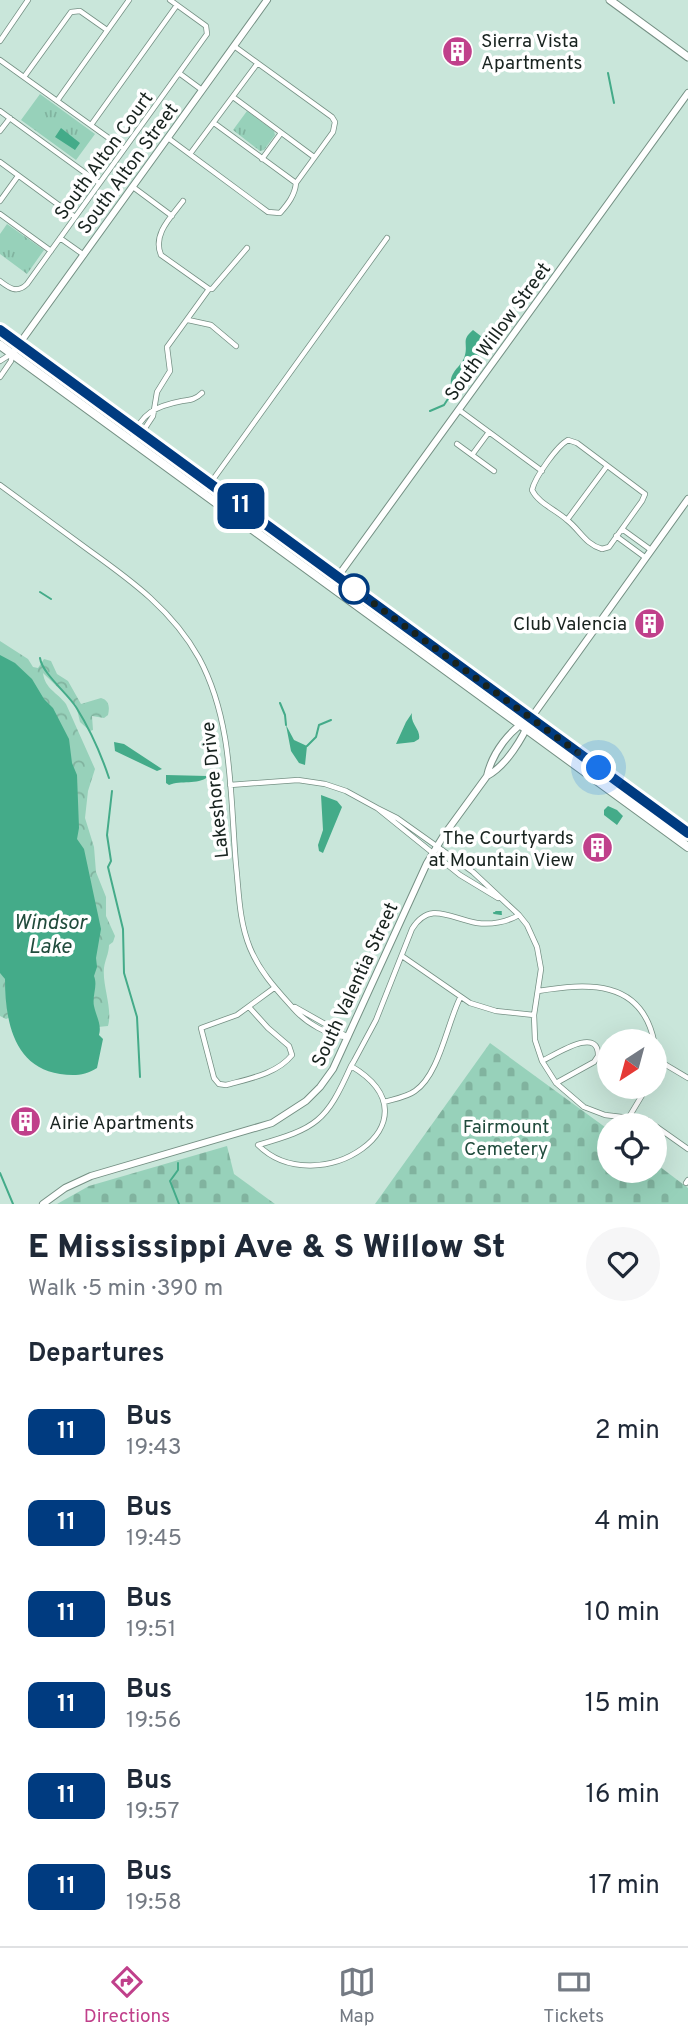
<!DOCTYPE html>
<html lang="en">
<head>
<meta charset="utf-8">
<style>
	body { margin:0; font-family:Overpass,sans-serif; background:#f6f6f7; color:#1f2937; height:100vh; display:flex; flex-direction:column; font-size:26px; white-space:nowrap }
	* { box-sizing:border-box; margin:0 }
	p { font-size:23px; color:#747a83 }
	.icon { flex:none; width:38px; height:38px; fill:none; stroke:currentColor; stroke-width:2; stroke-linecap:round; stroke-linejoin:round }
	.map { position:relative; height:1204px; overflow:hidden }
	.drawer { display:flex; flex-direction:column; background:#fff; flex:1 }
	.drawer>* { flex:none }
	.badge { padding:0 14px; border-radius:10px; font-size:24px; line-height:46px }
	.needle { width:46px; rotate:216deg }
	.controls { position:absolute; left:597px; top:1029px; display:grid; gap:14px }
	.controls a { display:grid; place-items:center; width:70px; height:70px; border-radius:50%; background:#fff; box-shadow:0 7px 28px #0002; font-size:35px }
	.you { position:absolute; width:35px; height:35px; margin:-18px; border:5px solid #fff; border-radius:50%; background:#1a73e8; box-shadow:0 0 0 10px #1a73e833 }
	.map>.badge { position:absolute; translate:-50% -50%; box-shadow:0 0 0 4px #fff }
	h2 { padding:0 28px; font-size:26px; line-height:63px }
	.round { display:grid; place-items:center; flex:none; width:74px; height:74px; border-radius:37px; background:#f6f6f7 }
	.overview { display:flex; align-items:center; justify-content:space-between; height:119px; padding:0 28px }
	h1 { font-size:33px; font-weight:800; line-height:52px }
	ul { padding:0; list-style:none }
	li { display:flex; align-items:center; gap:21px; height:91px; padding:0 28px }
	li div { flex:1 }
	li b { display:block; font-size:26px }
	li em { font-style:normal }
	li .badge { min-width:77px; font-weight:700; text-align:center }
	.dock { display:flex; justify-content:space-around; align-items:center; height:98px; border-top:2px solid #e0e1e3; background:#fff; font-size:19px; color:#747a83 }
	.dock a { display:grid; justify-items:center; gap:4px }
	.dock .selected { color:#c0408b }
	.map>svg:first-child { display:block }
</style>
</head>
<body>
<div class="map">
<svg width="688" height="1204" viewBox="0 0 688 1204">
	<defs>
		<pattern id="forest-crowns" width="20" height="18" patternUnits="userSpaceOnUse" patternTransform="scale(1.75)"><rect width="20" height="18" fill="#97d1ba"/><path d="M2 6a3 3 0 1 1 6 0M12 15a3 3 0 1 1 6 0" fill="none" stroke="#81b39f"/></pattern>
		<pattern id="cemetery-stones" width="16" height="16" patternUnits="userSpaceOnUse" patternTransform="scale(1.75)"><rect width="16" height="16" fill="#97d1ba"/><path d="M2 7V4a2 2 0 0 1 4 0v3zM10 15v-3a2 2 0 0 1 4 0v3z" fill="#81b39f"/></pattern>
		<pattern id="park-tufts" width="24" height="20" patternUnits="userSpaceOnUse" patternTransform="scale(1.75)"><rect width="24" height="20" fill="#97d1ba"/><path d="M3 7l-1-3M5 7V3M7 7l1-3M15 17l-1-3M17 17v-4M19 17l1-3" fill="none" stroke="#81b39f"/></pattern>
	</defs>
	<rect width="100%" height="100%" fill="#c9e6da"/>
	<path fill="url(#forest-crowns)" d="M 0,641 L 28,659 L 33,667 L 38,668 L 44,659 L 51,661 L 57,674 L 68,681 L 81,704 L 101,698 C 109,700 110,707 108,715 L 104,718 L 92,716 L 93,730 L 90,731 L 80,722 L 76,705 L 43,673 C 45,689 57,692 66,704 L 95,769 L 88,791 L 85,818 L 94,847 L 96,872 L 106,897 L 106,916 L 115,936 L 113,942 L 109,945 C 109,953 105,960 104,968 C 102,985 113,1009 108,1026 L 98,1027 L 95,1022 L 77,841 L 0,659 Z
		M 0,971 L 4,973 L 11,1017 L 6,1019 L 0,1016 Z"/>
	<path fill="url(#cemetery-stones)" d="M 490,1043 L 609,1130 L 609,1171 L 654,1171 L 655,1163 L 688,1188 L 688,1204 L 375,1204 Z
		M 227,1146 L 234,1174 L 275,1204 L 57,1204 L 89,1186 Z"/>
	<path fill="url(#park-tufts)" d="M 40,94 L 95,134 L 76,160 L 21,120 Z
		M 247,111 L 274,131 L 275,135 L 264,150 L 260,151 L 233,130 Z
		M 7,224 L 44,250 L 27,274 L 0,254 L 0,234 Z"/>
	<path fill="#44ab89" d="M 61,128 L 80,143 L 75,150 L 55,137 Z
		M 473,330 L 486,340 L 487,344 L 457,386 L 453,388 L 451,385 C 449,371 462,367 465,355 C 468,343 461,340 473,330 Z
		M 0,655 L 15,663 L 32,679 L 44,699 L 53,708 L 69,739 L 72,763 L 77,775 L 79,828 L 77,839 L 84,849 L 101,929 L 96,958 L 97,967 L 94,976 C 98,986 92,995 94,1006 C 96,1016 102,1025 99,1035 L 103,1039 L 97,1068 C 85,1076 73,1076 60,1074 C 13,1067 5,1019 5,979 L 0,973 Z
		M 412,713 C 410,724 421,729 419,739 L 414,742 L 396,744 L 406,722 Z
		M 286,725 L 294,740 L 307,746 L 305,765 L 299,763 L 291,751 Z
		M 114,742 L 124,744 L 162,769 L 157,771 L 115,751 Z
		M 166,775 L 207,776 L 208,777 C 197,785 181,780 169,785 L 166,783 Z
		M 321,795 L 337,801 L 342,807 L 323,853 L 319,851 L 318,845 L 323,830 Z
		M 608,806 L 617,810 L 623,816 L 617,825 L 604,815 L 604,810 Z"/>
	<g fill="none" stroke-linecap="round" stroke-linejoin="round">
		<path stroke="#44ab89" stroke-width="2" d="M 608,73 L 614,103
			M 471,365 L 479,371
			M 430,411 L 444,405 L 455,388
			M 40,592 L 51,599
			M 40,658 C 42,673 67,693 76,707 C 91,731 100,751 109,778
			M 280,703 L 285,715 L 286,725
			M 307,746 L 316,737 L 319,725 L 331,720
			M 112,791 L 107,835 L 111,861 L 108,867 L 123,929 L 124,973 L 137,1017 L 140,1077
			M 496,912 L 501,912
			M 494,913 L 501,914
			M 178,1163 L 178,1170 L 170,1181 L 179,1204
			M 0,1173 L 13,1204"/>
		<defs>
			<path id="minor" d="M 0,41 L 28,0
				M 0,60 L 124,149
				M 179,73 L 202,90
				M 24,77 L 71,12 L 80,11 L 107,30
				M 233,97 L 314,157
				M 57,101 L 129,0
				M 0,111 L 99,183
				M 214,123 L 296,183
				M 91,125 L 177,5
				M 0,131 L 10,118
				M 168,138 L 268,212 L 280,213 C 288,204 295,195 296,183 L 333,132 L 335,122 L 332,117 L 234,46
				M 190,154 L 257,64
				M 262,159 L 281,133
				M 0,162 L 75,217
				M 133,187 L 172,216
				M 0,201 L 18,176
				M 183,201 C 172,216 152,234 161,255 L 209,289
				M 0,214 L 51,251
				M 60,238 L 84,255
				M 0,281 C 9,288 17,294 27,284 L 207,34 L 206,26 L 170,0
				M 188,320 L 211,325 L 236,346
				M 0,361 L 11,354
				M 0,377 L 11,361 L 12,354
				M 459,410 L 542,471
				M 132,439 C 141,413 156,406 182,401 C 191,400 196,399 202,393
				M 132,440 L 141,434 L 153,416 L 157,392 L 170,371 L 167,347 L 209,289 L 212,289 L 247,248
				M 568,440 L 577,443 L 645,494 L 642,501 L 609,547 L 602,549 C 585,544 580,530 567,520 C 556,510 538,503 532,490 C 535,477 557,446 568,440 Z
				M 457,444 L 494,471
				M 472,455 L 489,432
				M 0,485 C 30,507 60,529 90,551 C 132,581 173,611 199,658 C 233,721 230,795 236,865 C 239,893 239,921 250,948 C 260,972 276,989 293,1008 C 305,1022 329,1037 348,1037
				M 204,492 L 387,238
				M 567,520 L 607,466
				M 622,529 L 651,550
				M 616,536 L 646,558
				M 230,785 L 298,780 L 325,784 L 346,791 L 377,808 L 460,875 L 498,898
				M 377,808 L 397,818 L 473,872 L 519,915 L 527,925 L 537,947 L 541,969 L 534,1015 L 535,1040 L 542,1061 L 556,1083 L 584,1107 L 605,1115 L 647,1120 L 688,1149
				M 402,956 L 470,1003 L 496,1011 L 534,1015
				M 538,991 C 587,983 641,979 654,1041
				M 249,1007 L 268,1028 L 289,1046 L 292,1055 C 277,1074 248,1079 226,1085 L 219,1084 L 214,1078 L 201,1028 L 237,1015 L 274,988
				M 295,1007 L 348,1037
				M 654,1047 L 654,1066
				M 656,1059 L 688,1078
				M 542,1061 C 555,1055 599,1025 598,1056 L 594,1062 L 556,1083
				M 351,1066 C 446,1122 317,1204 258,1145 C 317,1128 326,1122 351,1066 L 354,1061 L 376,1020 L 412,929 C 430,900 451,919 477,923 C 491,925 507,922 519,915
				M 384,1102 C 394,1099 407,1097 415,1091 C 439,1075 447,1024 460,998
				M 629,1117 L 647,1087
				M 686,1183 L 688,1180"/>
			<path id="tertiary" d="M 12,354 L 267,0
				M 331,586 L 688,93
				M 487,776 C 492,753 510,729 531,718
				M 43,1204 L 65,1188 L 91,1176 L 272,1123 L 306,1101 L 320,1087 L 333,1069 L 427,863 L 444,835 L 487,776 C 506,766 523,738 531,718 L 688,499"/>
			<path id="secondary" d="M 610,0 L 688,57"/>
			<path id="primary" d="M 0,330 L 688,833
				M 0,345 L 688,847"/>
		</defs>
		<use href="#minor" stroke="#759084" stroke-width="6"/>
		<use href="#tertiary" stroke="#759084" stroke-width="8"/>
		<use href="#secondary" stroke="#759084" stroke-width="9"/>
		<use href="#primary" stroke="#759084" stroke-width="10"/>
		<use href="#minor" stroke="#fff" stroke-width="4.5"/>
		<use href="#tertiary" stroke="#fff" stroke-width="6"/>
		<use href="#secondary" stroke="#fff" stroke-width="7"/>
		<use href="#primary" stroke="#fff" stroke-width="8"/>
	</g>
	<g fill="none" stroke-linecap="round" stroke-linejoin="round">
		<defs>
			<path id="line" d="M 0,330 L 688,833"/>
		</defs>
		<use href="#line" stroke="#fff" stroke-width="16"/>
		<use href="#line" stroke="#003b80" stroke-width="10"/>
		<path stroke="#18231f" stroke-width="7" stroke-dasharray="0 12.6" d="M 354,589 L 599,768"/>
	</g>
	<defs>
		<symbol id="building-disc" viewBox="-11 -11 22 22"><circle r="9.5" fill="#c0408b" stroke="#fff"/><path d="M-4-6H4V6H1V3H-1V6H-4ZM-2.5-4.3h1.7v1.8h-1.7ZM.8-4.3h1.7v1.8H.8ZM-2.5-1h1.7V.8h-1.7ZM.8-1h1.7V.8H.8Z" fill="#fff"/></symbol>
	</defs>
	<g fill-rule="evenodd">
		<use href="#building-disc" x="440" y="34" width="35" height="35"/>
		<use href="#building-disc" x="632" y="606" width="35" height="35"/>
		<use href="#building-disc" x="580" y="830" width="35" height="35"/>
		<use href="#building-disc" x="8" y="1104" width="35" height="35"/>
	</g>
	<circle fill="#fff" stroke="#003b80" stroke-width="3.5" cx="354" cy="589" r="14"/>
	<g text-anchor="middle" stroke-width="7" stroke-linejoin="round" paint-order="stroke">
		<g font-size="19" fill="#18231f" stroke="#fff" text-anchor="start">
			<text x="481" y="47">Sierra Vista<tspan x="481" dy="22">Apartments</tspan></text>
			<text x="627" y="630" text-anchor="end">Club Valencia</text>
			<text x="574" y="844" text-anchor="end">The Courtyards<tspan x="574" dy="22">at Mountain View</tspan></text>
			<text x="49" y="1129">Airie Apartments</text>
		</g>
		<g font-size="19" fill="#18231f" stroke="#fff">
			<text transform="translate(103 155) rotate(-54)" y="7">South Alton Court</text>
			<text transform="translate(127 168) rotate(-54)" y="7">South Alton Street</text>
			<text transform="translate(497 331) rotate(-54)" y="7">South Willow Street</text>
			<text transform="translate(214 790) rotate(-96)" y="7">Lakeshore Drive</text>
			<text transform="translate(354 984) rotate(-65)" y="7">South Valentia Street</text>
		</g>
		<g font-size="19" fill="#214c3d" stroke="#fff">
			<text x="506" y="1133">Fairmount<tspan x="506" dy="22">Cemetery</tspan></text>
		</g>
		<g font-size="21" font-style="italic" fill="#214c3d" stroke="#fff">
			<text x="50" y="929">Windsor<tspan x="50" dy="24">Lake</tspan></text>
		</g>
	</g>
</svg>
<div class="controls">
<a><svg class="needle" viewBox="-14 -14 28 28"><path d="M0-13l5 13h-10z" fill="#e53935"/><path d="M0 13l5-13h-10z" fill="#747a83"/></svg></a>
<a><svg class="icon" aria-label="locate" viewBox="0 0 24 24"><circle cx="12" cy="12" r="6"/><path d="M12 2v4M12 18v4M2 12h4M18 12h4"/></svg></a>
</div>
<div class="you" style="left:599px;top:768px"></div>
<b class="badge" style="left:241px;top:506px;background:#003b80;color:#fff">11</b>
</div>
<section class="drawer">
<div class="overview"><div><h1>E Mississippi Ave &amp; S Willow St</h1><p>Walk · 5 min · 390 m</p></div><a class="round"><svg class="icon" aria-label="heart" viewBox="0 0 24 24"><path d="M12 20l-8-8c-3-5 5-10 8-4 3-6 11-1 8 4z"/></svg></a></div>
<h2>Departures</h2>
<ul>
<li><span class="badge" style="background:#003b80;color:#fff">11</span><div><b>Bus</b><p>19:43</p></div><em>2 min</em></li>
<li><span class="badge" style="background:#003b80;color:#fff">11</span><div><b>Bus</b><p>19:45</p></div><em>4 min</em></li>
<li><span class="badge" style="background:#003b80;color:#fff">11</span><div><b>Bus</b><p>19:51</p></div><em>10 min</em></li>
<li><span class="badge" style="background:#003b80;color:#fff">11</span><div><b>Bus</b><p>19:56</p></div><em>15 min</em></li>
<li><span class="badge" style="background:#003b80;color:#fff">11</span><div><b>Bus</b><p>19:57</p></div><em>16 min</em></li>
<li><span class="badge" style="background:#003b80;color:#fff">11</span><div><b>Bus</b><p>19:58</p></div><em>17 min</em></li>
</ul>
</section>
<nav class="dock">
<a class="selected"><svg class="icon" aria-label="directions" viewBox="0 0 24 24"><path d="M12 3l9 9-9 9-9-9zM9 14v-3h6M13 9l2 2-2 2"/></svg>Directions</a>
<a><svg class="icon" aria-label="map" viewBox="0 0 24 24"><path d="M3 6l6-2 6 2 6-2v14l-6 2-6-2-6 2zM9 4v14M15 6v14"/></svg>Map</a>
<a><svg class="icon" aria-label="tickets" viewBox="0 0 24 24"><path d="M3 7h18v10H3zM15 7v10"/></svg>Tickets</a>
</nav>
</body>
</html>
